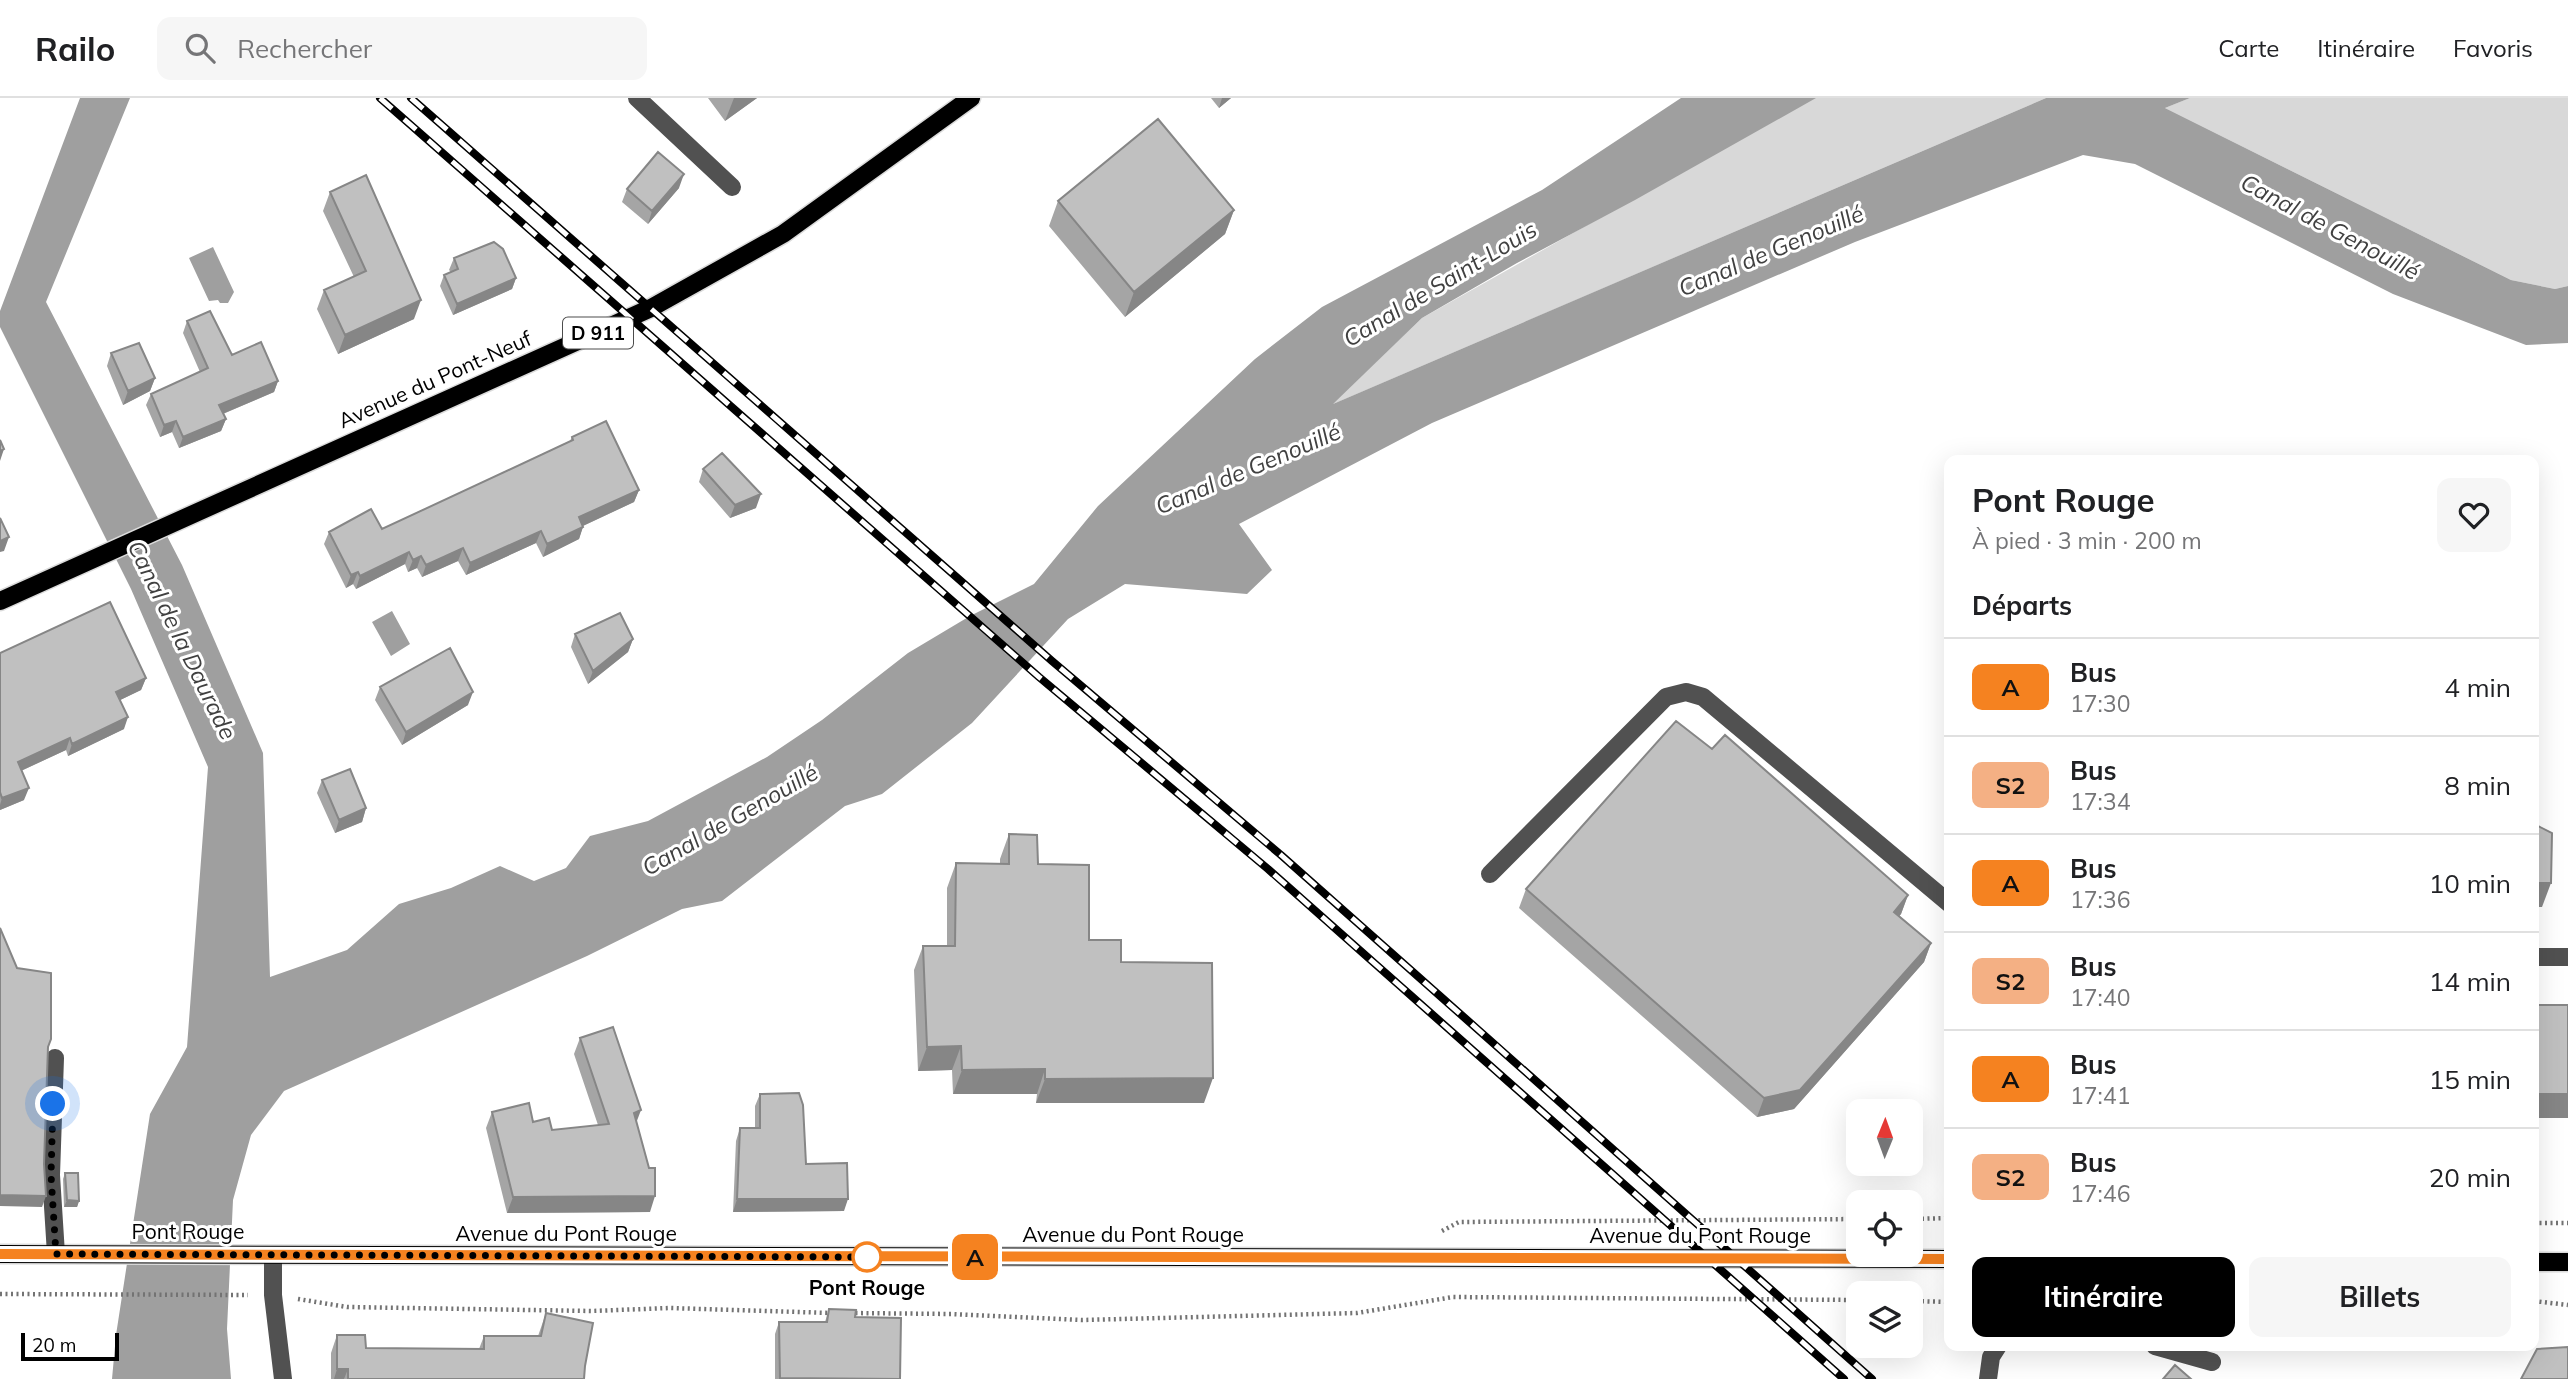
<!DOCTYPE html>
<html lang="fr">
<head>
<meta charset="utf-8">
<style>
	body { margin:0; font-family:Mulish,sans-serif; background:#f6f6f6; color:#202124; height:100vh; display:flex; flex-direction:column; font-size:26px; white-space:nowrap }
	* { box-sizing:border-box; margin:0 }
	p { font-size:23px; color:#757577 }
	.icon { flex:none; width:38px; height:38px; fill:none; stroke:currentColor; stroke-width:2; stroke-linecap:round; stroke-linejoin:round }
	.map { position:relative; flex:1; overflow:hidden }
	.details { position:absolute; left:1944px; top:357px; width:595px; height:896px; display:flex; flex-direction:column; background:#fff; border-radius:14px; box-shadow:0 7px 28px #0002 }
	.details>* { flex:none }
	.badge { padding:0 14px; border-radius:10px; font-size:24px; line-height:46px }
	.needle { width:46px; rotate:1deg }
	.controls { position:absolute; left:1846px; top:1001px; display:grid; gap:14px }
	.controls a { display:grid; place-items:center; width:77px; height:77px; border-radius:14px; background:#fff; box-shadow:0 7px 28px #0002; font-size:35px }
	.scale { position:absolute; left:21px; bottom:18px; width:98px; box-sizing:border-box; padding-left:7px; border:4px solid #000; border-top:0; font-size:19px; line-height:24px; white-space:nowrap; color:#000; -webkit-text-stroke:5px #fff; paint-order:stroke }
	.you { position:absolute; width:35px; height:35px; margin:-18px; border:5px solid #fff; border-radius:50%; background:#1a73e8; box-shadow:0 0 0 10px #1a73e833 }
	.map>.badge { position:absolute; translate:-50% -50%; box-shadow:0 0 0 4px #fff }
	h2 { padding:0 28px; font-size:26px; line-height:63px }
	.round { display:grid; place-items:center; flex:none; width:74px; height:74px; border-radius:14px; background:#f6f6f6 }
	.summary { display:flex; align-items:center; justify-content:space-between; height:119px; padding:0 28px }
	h1 { font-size:33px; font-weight:700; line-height:52px }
	.button { display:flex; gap:14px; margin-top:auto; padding:14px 28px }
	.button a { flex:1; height:80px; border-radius:14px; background:#000; color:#fff; font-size:28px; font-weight:700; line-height:80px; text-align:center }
	.button a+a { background:#f6f6f6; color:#202124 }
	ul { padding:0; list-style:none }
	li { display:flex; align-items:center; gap:21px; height:98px; padding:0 28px; border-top:2px solid #e0e0e0 }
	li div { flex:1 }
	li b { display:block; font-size:26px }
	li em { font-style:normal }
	li .badge { min-width:77px; font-weight:700; text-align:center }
	header { display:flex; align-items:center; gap:42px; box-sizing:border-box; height:98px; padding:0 35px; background:#fff; border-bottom:2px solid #e0e0e0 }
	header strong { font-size:33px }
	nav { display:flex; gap:38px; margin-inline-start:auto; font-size:24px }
	.search { width:490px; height:63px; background:#f6f6f6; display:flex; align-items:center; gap:18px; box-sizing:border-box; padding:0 24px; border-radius:14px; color:#757577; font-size:26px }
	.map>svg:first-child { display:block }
</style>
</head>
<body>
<header>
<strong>Railo</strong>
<div class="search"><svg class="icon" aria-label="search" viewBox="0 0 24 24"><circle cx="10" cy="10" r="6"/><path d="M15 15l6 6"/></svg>Rechercher</div>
<nav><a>Carte</a><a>Itinéraire</a><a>Favoris</a></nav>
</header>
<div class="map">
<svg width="2568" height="1281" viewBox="0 0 2568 1281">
	<rect width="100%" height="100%" fill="#fff"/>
	<path fill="#d8d8d8" d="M 1813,0 L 2046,0 L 1331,307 L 1422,220 Z
		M 2190,0 L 2568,0 L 2568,188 L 2555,191 L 2511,182 L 2165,10 Z"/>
	<path fill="#9f9f9f" d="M 80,0 L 130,0 L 46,204 L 182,467 L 263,655 L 270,879 L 347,852 L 399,806 L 451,790 L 500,768 L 534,783 L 566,770 L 590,738 L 648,723 L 767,659 L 822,622 L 908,555 L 970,518 L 1034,486 L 1098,408 L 1255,261 L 1322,209 L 1542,92 L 1681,0 L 1816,0 L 1635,102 L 1517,165 L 1422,220 L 1333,306 L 2046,0 L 2190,0 L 2165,10 L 2511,182 L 2555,191 L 2568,188 L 2568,245 L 2526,247 L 2393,196 L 2135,66 L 2083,57 L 1855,144 L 1432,325 L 1239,426 L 1272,472 L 1247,496 L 1125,486 L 1068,521 L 972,625 L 882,696 L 845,708 L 722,803 L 682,811 L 587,858 L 284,993 L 251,1037 L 233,1102 L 227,1231 L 231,1281 L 112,1281 L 116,1237 L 150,1016 L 187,949 L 208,669 L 131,491 L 0,229 L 0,213 Z
		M 213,149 L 234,194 L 228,205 L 220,205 L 218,202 L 209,203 L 189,160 Z
		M 392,513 L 410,546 L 391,558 L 372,524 Z"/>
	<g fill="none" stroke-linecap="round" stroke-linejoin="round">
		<defs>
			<path id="major" d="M 0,503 L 651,210 L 783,136 L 971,0
				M 0,1156 L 1950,1161
				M 2534,1164 L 2568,1164"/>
		</defs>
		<use href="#major" stroke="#dbdbdb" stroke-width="21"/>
		<path stroke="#737373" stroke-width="4.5" stroke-dasharray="2 3.5" stroke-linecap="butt" d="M 1911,1121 L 1950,1120
			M 2534,1125 L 2568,1125
			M 1442,1133 L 1459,1124 L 1858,1121
			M 0,1196 L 248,1197
			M 298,1201 L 347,1209 L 591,1213 L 670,1210 L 831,1215
			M 1911,1203 L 1950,1204
			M 2534,1203 L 2568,1207
			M 850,1215 L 951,1216 L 1082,1222 L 1357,1215 L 1453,1199 L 1858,1202"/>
		<path stroke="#515151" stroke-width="18" d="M 637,0 L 732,89
			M 1490,776 L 1666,599 L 1686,594 L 1703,599 L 1950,806
			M 2534,859 L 2568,859
			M 55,960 L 51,1077 L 56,1156
			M 273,1157 L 273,1197 L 283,1281
			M 2155,1248 L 2212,1264
			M 1988,1281 L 1991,1259 L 1998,1248"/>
		<use href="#major" stroke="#000" stroke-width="18"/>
		<defs>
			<path id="rail" d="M 380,0 L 1039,579 L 1268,771 L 1844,1281
				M 411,0 L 1052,563 L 1281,757 L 1872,1281"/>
		</defs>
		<use href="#rail" stroke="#000" stroke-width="8"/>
		<use href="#rail" stroke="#fff" stroke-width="5" stroke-dasharray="16" stroke-linecap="butt"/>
	</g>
	<path fill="#a5a5a5" d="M 708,0 L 757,0 L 725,23 Z
		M 1211,0 L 1231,0 L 1219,10 Z
		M 679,90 L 648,126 L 622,104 L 627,91 Z
		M 330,94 L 414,221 L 338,256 L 317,211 L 324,192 L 354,179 L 323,113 Z
		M 1058,103 L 1234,112 L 1225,136 L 1125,219 L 1049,128 Z
		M 454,160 L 516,180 L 512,191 L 453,217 L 440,188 L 444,177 L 451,174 L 449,172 Z
		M 187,223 L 232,257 L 278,283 L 274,294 L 223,316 L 226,321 L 221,333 L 179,350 L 172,334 L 160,339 L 146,307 L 151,296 L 200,274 L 183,235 Z
		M 111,255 L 155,280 L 150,293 L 123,307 L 107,268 Z
		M 572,339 L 639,392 L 634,404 L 583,428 L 579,441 L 543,459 L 536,445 L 466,477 L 458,463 L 422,479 L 417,470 L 408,474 L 405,466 L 356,491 L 353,486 L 346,490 L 324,446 L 329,434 L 382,431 L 570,343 Z
		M 703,371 L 756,410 L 730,420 L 699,384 Z
		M 575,536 L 633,541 L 628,554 L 588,586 L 571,549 Z
		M 0,555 L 146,580 L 141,592 L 120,602 L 124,631 L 68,658 L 66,652 L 21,673 L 24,702 L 0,712 Z
		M 380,589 L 468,607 L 402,647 L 375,602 Z
		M 1712,651 L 1908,797 L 1901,816 L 1899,818 L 1931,845 L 1924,864 L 1794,1011 L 1757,1019 L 1519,810 L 1526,791 Z
		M 322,682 L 366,710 L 362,724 L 335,735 L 317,695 Z
		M 1009,736 L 1038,766 L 1089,842 L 1121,864 L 1204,1005 L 1036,1005 L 1037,996 L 953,996 L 952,972 L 918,973 L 914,872 L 923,848 L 947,848 L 947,790 L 956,765 L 1000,766 L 1000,761 Z
		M 580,940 L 636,1025 L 650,1114 L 507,1115 L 486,1030 L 492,1014 L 533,1024 L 552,1032 L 598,1027 L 574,956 Z
		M 760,996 L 806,1066 L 844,1113 L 733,1114 L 736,1043 L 740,1030 L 755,1030 L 755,1008 Z
		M 65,1075 L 79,1103 L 77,1109 L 64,1109 L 63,1081 Z
		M 829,1211 L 855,1219 L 900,1281 L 775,1281 L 775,1236 L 779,1224 L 825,1224 Z
		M 546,1215 L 585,1268 L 584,1281 L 331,1281 L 331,1255 L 337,1237 L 366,1250 L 479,1251 L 484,1238 L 538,1238 Z"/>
	<path fill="#868686" d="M 734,0 L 757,0 L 725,23 Z
		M 1222,0 L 1231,0 L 1219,10 Z
		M 684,76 L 679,90 L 648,126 L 652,113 Z
		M 1234,112 L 1225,136 L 1125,219 L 1134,194 Z
		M 516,180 L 512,191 L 453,217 L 457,206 Z
		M 421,202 L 414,221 L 338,256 L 345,237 Z
		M 155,280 L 150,293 L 123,307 L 128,293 Z
		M 278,283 L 274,294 L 215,319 L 219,307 Z
		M 226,321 L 221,333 L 179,350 L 183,339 Z
		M 176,323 L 172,334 L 160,339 L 164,327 Z
		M 4,351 L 0,363 L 0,353 Z
		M 639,392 L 634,404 L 574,432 L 579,419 Z
		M 761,396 L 756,410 L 730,420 L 735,407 Z
		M 583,429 L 579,441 L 543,459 L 547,446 Z
		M 541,433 L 536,445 L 466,477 L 470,465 Z
		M 9,439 L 4,453 L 0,454 L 0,443 Z
		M 463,450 L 458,463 L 422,479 L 426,467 Z
		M 409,454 L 405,466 L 356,491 L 360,478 Z
		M 421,458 L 417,470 L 408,474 L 413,462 Z
		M 358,474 L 353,486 L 346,490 L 351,477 Z
		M 633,541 L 628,554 L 588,586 L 593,573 Z
		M 146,580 L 141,592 L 112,606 L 116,594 Z
		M 473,594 L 468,607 L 402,647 L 406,634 Z
		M 128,619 L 124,631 L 68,658 L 72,646 Z
		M 70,640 L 66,652 L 14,676 L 18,664 Z
		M 29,690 L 24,702 L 0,712 L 0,707 L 2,700 Z
		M 366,710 L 362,724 L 335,735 L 339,722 Z
		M 2534,785 L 2551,785 L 2542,809 L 2534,809 Z
		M 1908,797 L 1901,816 L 1887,833 L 1894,814 Z
		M 1931,845 L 1924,864 L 1794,1011 L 1757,1019 L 1764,1000 Z
		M 961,948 L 952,972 L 918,973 L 927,949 Z
		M 1045,971 L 1037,996 L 953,996 L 962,972 Z
		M 1213,980 L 1204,1005 L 1036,1005 L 1045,981 Z
		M 2534,996 L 2568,996 L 2568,1020 L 2534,1020 Z
		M 641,1012 L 635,1028 L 634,1015 Z
		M 0,1097 L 46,1098 L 42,1109 L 0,1108 Z
		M 655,1098 L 650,1114 L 507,1115 L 513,1099 Z
		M 737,1101 L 848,1101 L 844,1113 L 733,1114 Z
		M 67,1102 L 79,1103 L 77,1109 L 64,1109 Z
		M 337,1271 L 348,1271 L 344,1281 L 334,1281 Z"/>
	<path fill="#c0c0c0" stroke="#868686" stroke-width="2" d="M 1158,21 L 1234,112 L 1134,194 L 1058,103 Z
		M 658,54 L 684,76 L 652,113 L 627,91 Z
		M 366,77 L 421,202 L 345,237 L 324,192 L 366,173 L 330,94 Z
		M 494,144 L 503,151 L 516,180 L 457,206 L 444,177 L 458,171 L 454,160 Z
		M 210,213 L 232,257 L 261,244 L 278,283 L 219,307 L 226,321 L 183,339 L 176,323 L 164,327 L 151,296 L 208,270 L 187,223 Z
		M 139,245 L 155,280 L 128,293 L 111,255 Z
		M 606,323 L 639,392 L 579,419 L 583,429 L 547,446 L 541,433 L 470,465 L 463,450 L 426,467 L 421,458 L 413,462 L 409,454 L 360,478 L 358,474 L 351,477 L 329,434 L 371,411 L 382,431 L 573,342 L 572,339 Z
		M 0,342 L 4,351 L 0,353 Z
		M 722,355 L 761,396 L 735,407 L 703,371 Z
		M 0,420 L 9,439 L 0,443 Z
		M 110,504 L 146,580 L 116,594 L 128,619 L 72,646 L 70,640 L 18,664 L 29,690 L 2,700 L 0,694 L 0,555 Z
		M 620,515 L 633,541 L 593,573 L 575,536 Z
		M 450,550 L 473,594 L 406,634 L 380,589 Z
		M 1676,623 L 1712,651 L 1725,637 L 1908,797 L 1894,814 L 1931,845 L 1800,992 L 1764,1000 L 1526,791 Z
		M 350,671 L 366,710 L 339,722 L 322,682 Z
		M 2534,726 L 2552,735 L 2551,785 L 2534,785 Z
		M 1009,736 L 1037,737 L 1038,766 L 1089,767 L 1089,842 L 1121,842 L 1121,864 L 1212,865 L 1213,980 L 1045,981 L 1045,971 L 962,972 L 961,948 L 927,949 L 923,848 L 955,848 L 956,765 L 1009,766 Z
		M 0,830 L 17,870 L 51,875 L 51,941 L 48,949 L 44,1066 L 46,1098 L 0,1097 Z
		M 2534,907 L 2568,907 L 2568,996 L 2534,996 Z
		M 613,929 L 641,1012 L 634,1015 L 649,1070 L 655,1070 L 655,1098 L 513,1099 L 492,1014 L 529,1005 L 533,1024 L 549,1020 L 552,1032 L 609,1026 L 580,940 Z
		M 799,995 L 803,1007 L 806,1066 L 847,1065 L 848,1101 L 737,1101 L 740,1030 L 760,1030 L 760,996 Z
		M 65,1075 L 78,1075 L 79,1103 L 67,1102 Z
		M 829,1211 L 856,1212 L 855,1219 L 901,1220 L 900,1281 L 780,1280 L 779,1224 L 827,1224 Z
		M 546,1215 L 593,1225 L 585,1268 L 584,1281 L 348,1281 L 348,1271 L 337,1271 L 337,1237 L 365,1237 L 366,1250 L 484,1251 L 484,1238 L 541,1238 Z
		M 2568,1249 L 2568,1281 L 2521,1281 L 2537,1251 Z
		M 2175,1267 L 2191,1281 L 2163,1281 Z"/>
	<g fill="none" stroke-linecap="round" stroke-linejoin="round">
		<defs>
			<path id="line" d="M 0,1156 L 1950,1161"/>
		</defs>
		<use href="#line" stroke="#fff" stroke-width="16"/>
		<use href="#line" stroke="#f58220" stroke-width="10"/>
		<path stroke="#000" stroke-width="7" stroke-dasharray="0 12.6" d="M 53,1006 L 51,1077 L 56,1156 L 867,1159"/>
	</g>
	<circle fill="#fff" stroke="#f58220" stroke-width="3.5" cx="867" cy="1159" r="14"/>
	<g text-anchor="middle" stroke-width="6" stroke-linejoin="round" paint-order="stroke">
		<rect fill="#fff" stroke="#4c4c4c" stroke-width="2" x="563" y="219.5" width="70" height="31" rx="5"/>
		<g font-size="19" font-weight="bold" fill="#000">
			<text x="598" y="242">D 911</text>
		</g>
		<g font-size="21" fill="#000" stroke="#fff">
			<text transform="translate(435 282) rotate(-24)" y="7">Avenue du Pont-Neuf</text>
			<text x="188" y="1141">Pont Rouge</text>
			<text x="566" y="1143">Avenue du Pont Rouge</text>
			<text x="1133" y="1144">Avenue du Pont Rouge</text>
			<text x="1700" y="1145">Avenue du Pont Rouge</text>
		</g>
		<g font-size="21" font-weight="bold" fill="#000" stroke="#fff">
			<text x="867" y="1197">Pont Rouge</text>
		</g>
		<g font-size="23" font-style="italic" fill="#404040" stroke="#fff">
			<text transform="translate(2330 129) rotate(28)" y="8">Canal de Genouillé</text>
			<text transform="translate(1771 153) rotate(-23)" y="8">Canal de Genouillé</text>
			<text transform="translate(1440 186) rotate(-31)" y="8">Canal de Saint-Louis</text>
			<text transform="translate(1248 371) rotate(-23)" y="8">Canal de Genouillé</text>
			<text transform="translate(182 542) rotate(64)" y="8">Canal de la Daurade</text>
			<text transform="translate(730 722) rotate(-30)" y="8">Canal de Genouillé</text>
		</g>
	</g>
</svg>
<div class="controls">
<a><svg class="needle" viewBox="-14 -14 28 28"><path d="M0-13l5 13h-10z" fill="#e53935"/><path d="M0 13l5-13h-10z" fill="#757577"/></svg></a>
<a><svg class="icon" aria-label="locate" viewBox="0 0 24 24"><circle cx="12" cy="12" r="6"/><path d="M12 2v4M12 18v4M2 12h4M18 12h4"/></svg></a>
<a><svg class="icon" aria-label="layers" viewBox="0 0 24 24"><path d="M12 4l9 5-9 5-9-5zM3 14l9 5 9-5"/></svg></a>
</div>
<div class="scale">20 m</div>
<div class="you" style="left:53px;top:1006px"></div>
<b class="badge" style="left:975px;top:1159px;background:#f58220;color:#111">A</b>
<section class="details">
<div class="summary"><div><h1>Pont Rouge</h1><p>À pied · 3 min · 200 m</p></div><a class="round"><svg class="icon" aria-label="heart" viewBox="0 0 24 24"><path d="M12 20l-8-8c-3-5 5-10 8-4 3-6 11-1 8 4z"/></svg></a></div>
<h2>Départs</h2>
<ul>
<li><span class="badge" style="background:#f58220;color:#111">A</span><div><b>Bus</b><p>17:30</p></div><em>4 min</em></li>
<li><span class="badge" style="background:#f4b084;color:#111">S2</span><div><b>Bus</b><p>17:34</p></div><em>8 min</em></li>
<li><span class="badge" style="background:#f58220;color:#111">A</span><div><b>Bus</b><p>17:36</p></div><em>10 min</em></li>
<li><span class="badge" style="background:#f4b084;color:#111">S2</span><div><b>Bus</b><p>17:40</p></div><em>14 min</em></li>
<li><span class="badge" style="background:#f58220;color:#111">A</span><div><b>Bus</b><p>17:41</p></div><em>15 min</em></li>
<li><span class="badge" style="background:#f4b084;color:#111">S2</span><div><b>Bus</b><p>17:46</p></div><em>20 min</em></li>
</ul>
<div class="button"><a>Itinéraire</a><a>Billets</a></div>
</section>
</div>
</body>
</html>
